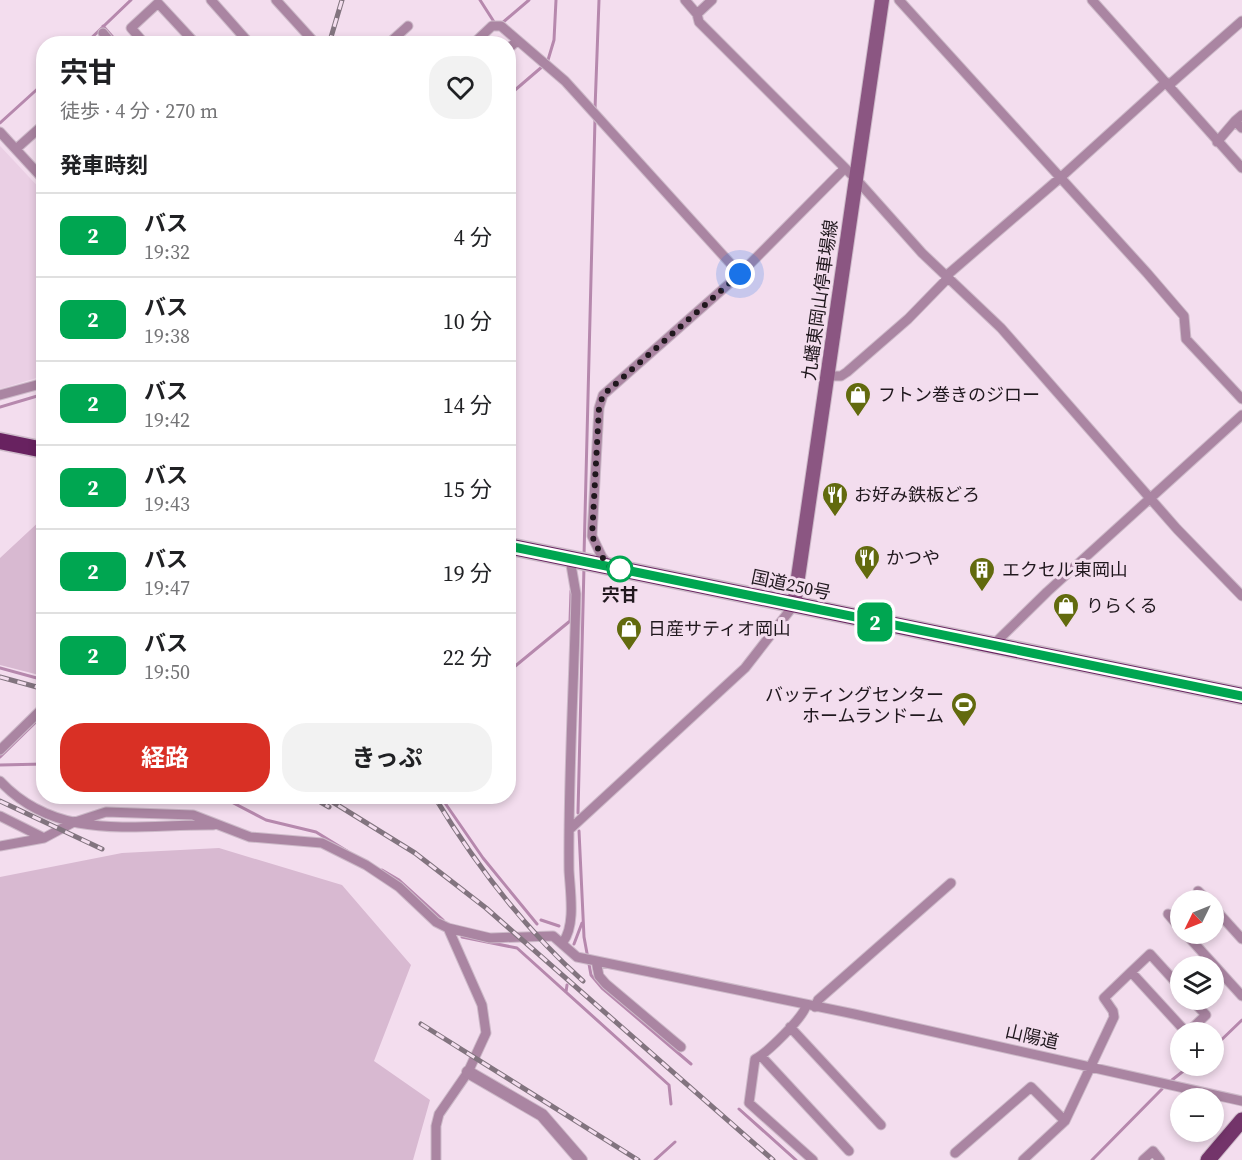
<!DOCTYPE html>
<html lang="ja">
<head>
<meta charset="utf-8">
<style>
	body { margin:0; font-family:"Source Serif 4","Noto Sans JP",serif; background:#f2f2f2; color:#202124; height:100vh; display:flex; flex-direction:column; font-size:22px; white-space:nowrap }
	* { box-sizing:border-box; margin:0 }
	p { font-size:20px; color:#757577 }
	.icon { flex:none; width:33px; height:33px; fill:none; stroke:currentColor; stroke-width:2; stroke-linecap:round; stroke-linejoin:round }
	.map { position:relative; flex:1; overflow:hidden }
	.sheet { position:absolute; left:36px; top:36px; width:480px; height:768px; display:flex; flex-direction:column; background:#fff; border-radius:24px; box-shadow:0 3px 9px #0003 }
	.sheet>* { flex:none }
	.badge { padding:0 12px; border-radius:9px; font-size:21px; line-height:39px }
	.needle { width:39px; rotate:227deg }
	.tools { position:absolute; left:1170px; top:890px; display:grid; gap:12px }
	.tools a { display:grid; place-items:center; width:54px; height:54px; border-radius:50%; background:#fff; box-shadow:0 3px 9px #0003; font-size:30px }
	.you { position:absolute; width:30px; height:30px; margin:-15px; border:4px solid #fff; border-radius:50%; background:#1a73e8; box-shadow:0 0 0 9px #1a73e833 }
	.map>.badge { position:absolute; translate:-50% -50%; box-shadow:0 0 0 3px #fff }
	h2 { padding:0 24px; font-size:22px; line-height:54px }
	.round { display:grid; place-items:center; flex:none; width:63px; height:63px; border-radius:24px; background:#f2f2f2 }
	.headline { display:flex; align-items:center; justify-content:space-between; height:102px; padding:0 24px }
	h1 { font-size:28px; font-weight:700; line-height:45px }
	.button { display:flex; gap:12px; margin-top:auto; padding:12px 24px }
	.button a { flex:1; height:69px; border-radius:24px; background:#d93025; color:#fff; font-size:24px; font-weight:700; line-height:69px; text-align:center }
	.button a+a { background:#f2f2f2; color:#202124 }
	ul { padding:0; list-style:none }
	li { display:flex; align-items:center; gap:18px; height:84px; padding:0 24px; border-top:2px solid #e0e0e0 }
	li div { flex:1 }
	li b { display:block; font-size:22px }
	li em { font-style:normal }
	li .badge { min-width:66px; font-weight:700; text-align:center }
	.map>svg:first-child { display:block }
</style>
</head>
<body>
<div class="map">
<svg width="1242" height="1160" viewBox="0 0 1242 1160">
	<rect width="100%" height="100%" fill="#f3ddee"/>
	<path fill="#eacfe4" d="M 0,146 L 44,193 L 43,376 L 0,389 Z"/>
	<path fill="#d8b9d1" d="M 43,518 L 43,676 L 0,665 L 0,558 Z
		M 219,848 L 342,885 L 411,965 L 374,1061 L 430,1100 L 413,1160 L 0,1160 L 0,877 L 122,853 Z"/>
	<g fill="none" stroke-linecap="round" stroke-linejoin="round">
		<path stroke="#b688ad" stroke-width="3" d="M 480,0 L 496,25
			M 501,24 L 529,0
			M 103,26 L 119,44
			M 85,44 L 131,0
			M 548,60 L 554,40 L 556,0
			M 508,96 L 543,66
			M 595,109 L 599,0
			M 0,123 L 44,83
			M 0,407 L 44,394
			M 584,556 L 595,119
			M 0,668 L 44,680
			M 508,672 L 570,621 L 571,591
			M 0,757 L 44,714
			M 0,765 L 44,764
			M 220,796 L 266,820 L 316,832 L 347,851
			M 422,796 L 431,801
			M 445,803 L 483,858 L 537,924
			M 578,813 L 584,566
			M 579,831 L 584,937 L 591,975 L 602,988 L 691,1064
			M 382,870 L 399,880 L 443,920
			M 541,920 L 559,926
			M 462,937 L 517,948 L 669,1085 L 671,1104
			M 574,944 L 582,923
			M 566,992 L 567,985
			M 1214,1047 L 1242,1020
			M 1172,1080 L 1191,1065
			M 739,1109 L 796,1160
			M 655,1160 L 675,1142
			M 1092,1160 L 1162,1089"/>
		<defs>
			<path id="minor" d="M 211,0 L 250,44
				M 276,0 L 316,44
				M 685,0 L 697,14 L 699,22 L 856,179 L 922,253 L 1001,328 L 1177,529 L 1242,596
				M 899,0 L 1147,273 L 1184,316 L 1186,339 L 1242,399
				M 1092,0 L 1242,168
				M 697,14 L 712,0
				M 103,33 L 112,44
				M 145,44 L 131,28 L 158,3 L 196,44
				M 388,44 L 408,26
				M 473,44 L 492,26 L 501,26 L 565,81 L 740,274
				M 508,49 L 517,41
				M 1169,85 L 1242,21
				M 1242,115 L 1235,121 L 1242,128
				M 0,132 L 44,180
				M 1217,142 L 1235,121
				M 16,149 L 44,124
				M 946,276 L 1060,178 L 1166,82
				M 828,376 L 841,376 L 847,372 L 908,319 L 948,278
				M 0,395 L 44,383
				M 609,566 L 602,557 L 592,536 L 599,408 L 603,395 L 740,274 L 845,168
				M 993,645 L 1047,592 L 1242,415
				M 0,750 L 44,707
				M 0,781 C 58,843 137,824 213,825
				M 0,816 L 44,838
				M 569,830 L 745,668 L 794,605
				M 0,846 L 44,838 L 72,823 L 106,812 L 193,815 L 250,837 L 322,843 L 366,865 L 399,887 L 436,922 L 448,928 L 490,938 L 553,936 L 577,957 L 854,1014 L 1242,1101
				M 1198,891 L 1207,900
				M 1214,908 L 1242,939
				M 1168,914 L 1180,928
				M 1185,933 L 1242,996
				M 563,942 C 576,925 570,891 569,870 C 568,778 574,686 576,594 L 570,559
				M 596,961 L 599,976 L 606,984 L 681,1047
				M 1180,987 L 1150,954 L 1131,972 L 1186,1032
				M 806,1005 C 805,1016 766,1054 755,1059 L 749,1103 L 813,1160
				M 815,1007 L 818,1000 L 951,883
				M 790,1027 L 881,1125
				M 1188,1032 L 1206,1015 L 1191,999
				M 761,1056 L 849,1151
				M 955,1153 L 1031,1087 L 1065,1121
				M 436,1160 L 436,1126 L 439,1114 L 468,1072 L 486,1033 L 482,1005 L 448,928
				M 1023,1160 L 1065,1121 L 1114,1017 L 1113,1011 L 1104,998 L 1131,972
				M 1143,1160 L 1153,1151 L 1160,1160"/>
			<path id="tertiary" d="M 468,1072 L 542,1115 L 581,1160"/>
			<path id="secondary" d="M 794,605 L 882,0"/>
			<path id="primary" d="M 1208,1160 L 1242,1120"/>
			<path id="trunk" d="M 0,441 L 44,450
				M 508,546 L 1242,696"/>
		</defs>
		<use href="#minor" stroke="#cdbac9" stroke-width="11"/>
		<use href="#tertiary" stroke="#cdbac9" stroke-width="14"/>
		<use href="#secondary" stroke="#cdbac9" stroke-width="16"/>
		<use href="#primary" stroke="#cdbac9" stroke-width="17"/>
		<use href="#trunk" stroke="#cdbac9" stroke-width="19"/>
		<use href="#minor" stroke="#aa85a2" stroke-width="9"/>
		<use href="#tertiary" stroke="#aa85a2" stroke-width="12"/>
		<use href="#secondary" stroke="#8b5682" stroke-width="14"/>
		<use href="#primary" stroke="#73346a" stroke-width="15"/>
		<use href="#trunk" stroke="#682260" stroke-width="16"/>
		<defs>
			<path id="rail" d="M 329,44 L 342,0
				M 0,677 L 44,689
				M 310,796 L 329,807
				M 323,796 L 415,853 L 486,908 L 773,1160
				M 434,796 C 475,864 524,928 583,981
				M 0,801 L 102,849
				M 421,1024 L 638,1160"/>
		</defs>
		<use href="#rail" stroke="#82747f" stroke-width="5"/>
		<use href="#rail" stroke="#f3ddee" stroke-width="3" stroke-dasharray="9" stroke-linecap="butt"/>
	</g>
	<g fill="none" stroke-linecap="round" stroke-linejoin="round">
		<defs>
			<path id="line" d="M 508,546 L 1242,696"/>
		</defs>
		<use href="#line" stroke="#fff" stroke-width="14"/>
		<use href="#line" stroke="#00a651" stroke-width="9"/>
		<path stroke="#20181e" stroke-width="6" stroke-dasharray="0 10.8" d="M 620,569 L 610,567 L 602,557 L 592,536 L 599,408 L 603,395 L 740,274"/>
	</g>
	<defs>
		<symbol id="shop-pin" viewBox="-11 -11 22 30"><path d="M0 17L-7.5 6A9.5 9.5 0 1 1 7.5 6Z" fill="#626a0e" stroke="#f3ddee"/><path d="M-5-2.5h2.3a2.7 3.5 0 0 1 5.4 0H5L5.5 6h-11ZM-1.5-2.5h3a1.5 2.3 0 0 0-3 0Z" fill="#fff"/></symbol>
		<symbol id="restaurant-pin" viewBox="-11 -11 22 30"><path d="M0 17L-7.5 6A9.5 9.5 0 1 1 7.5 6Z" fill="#626a0e" stroke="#f3ddee"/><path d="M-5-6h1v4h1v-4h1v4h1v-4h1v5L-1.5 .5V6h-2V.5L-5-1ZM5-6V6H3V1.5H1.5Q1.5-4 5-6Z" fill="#fff"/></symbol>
		<symbol id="building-pin" viewBox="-11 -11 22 30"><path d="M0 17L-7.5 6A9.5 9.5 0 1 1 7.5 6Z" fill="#626a0e" stroke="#f3ddee"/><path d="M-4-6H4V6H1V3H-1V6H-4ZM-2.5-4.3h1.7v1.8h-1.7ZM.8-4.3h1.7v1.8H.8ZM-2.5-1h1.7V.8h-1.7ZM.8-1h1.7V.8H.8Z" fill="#fff"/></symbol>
		<symbol id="stadium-pin" viewBox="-11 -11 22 30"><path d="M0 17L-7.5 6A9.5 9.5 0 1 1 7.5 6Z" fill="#626a0e" stroke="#f3ddee"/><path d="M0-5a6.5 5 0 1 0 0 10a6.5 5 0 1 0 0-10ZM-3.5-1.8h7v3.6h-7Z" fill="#fff"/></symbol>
	</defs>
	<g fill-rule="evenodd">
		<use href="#shop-pin" x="843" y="380" width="30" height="40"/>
		<use href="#restaurant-pin" x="820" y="480" width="30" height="40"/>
		<use href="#restaurant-pin" x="852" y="543" width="30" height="40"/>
		<use href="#building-pin" x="967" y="555" width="30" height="40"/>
		<use href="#shop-pin" x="1051" y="591" width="30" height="40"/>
		<use href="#shop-pin" x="614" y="614" width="30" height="40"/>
		<use href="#stadium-pin" x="949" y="690" width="30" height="40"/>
	</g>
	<circle fill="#fff" stroke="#00a651" stroke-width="3" cx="620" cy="569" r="12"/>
	<g text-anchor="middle" stroke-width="6" stroke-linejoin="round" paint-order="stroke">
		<g font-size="18" fill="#20181e" stroke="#f3ddee">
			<text transform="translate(820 300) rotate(-82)" y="6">九蟠東岡山停車場線</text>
			<text transform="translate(791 585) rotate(12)" y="6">国道250号</text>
			<text transform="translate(1032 1037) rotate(13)" y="6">山陽道</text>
		</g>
		<g font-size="18" fill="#20181e" stroke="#f3ddee" text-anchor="start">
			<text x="878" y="401">フトン巻きのジロー</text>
			<text x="854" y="501">お好み鉄板どろ</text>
			<text x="886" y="564">かつや</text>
			<text x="1002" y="576">エクセル東岡山</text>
			<text x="1086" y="612">りらくる</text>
			<text x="648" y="635">日産サティオ岡山</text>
			<text x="944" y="701" text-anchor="end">バッティングセンター<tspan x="944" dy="21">ホームランドーム</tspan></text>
		</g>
		<g font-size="18" font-weight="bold" fill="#20181e" stroke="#f3ddee">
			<text x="620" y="601">宍甘</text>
		</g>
	</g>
</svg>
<div class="tools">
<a><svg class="needle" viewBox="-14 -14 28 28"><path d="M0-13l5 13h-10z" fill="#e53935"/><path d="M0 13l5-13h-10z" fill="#757577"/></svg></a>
<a><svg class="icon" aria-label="layers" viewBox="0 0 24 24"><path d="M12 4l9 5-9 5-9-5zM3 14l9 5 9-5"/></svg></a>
<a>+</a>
<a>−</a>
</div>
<div class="you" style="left:740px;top:274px"></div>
<b class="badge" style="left:875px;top:622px;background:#00a651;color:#fff">2</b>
<section class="sheet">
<div class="headline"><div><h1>宍甘</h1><p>徒歩 · 4 分 · 270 m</p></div><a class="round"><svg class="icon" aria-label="heart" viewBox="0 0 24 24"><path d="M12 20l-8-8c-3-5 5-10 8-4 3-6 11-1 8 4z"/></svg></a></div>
<h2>発車時刻</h2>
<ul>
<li><span class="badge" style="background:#00a651;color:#fff">2</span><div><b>バス</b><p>19:32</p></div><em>4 分</em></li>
<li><span class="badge" style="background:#00a651;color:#fff">2</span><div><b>バス</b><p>19:38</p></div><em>10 分</em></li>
<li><span class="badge" style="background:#00a651;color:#fff">2</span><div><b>バス</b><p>19:42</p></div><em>14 分</em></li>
<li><span class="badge" style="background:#00a651;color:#fff">2</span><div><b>バス</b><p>19:43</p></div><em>15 分</em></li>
<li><span class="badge" style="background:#00a651;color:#fff">2</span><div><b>バス</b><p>19:47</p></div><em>19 分</em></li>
<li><span class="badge" style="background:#00a651;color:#fff">2</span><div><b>バス</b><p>19:50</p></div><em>22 分</em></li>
</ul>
<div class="button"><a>経路</a><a>きっぷ</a></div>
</section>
</div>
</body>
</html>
